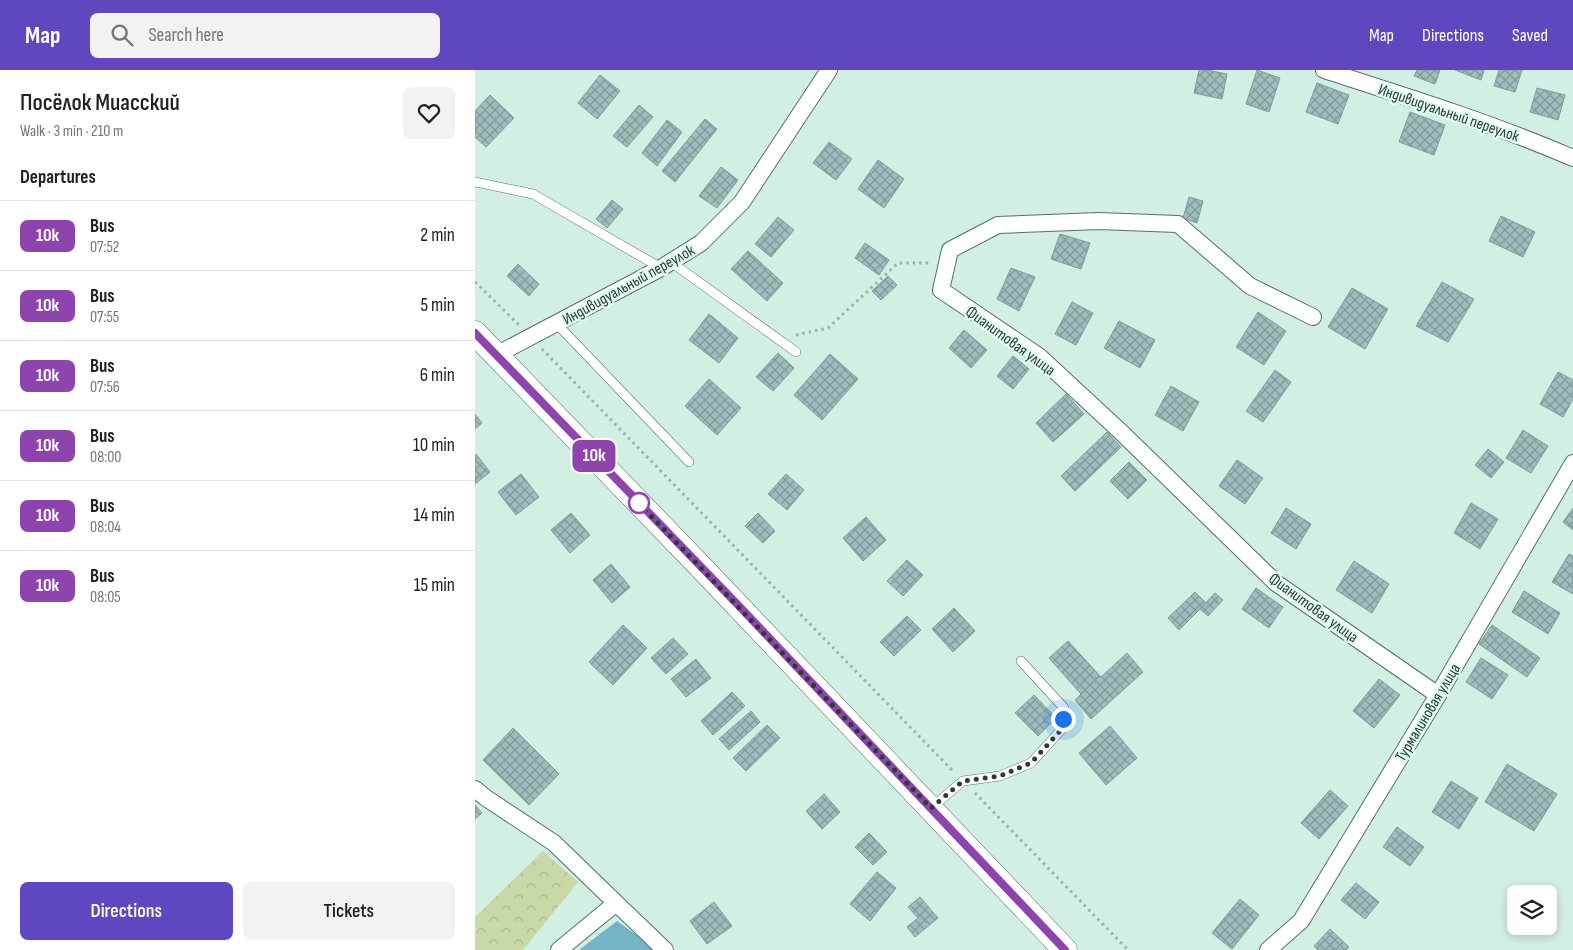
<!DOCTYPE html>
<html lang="en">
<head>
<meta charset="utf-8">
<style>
	body { margin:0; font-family:"Sofia Sans Condensed",sans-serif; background:#f2f2f2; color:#202124; height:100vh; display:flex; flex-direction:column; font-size:19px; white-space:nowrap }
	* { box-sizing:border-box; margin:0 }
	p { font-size:16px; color:#757577 }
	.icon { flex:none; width:28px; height:28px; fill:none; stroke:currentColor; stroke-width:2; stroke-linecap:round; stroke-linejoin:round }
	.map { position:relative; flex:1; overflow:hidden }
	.details { display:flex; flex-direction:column; background:#fff; width:475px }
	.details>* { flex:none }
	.badge { padding:0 10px; border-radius:8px; font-size:18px; line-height:32px }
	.buttons { position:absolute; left:1032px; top:815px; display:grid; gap:10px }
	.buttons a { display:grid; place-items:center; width:50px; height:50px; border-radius:8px; background:#fff; box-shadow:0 2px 8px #0003; font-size:25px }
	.you { position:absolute; width:25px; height:25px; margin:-12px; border:4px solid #fff; border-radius:50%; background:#1a73e8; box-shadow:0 0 0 8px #1a73e833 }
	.map>.badge { position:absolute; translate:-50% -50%; box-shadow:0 0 0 2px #fff }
	h2 { padding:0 20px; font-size:19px; line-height:45px }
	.round { display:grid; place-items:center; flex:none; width:52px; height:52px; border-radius:8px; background:#f2f2f2 }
	.overview { display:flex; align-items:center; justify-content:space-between; height:85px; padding:0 20px }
	h1 { font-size:24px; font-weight:600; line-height:38px }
	.button { display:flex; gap:10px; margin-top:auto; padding:10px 20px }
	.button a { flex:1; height:58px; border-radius:8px; background:#6147bf; color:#fff; font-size:20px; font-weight:600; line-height:58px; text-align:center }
	.button a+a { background:#f2f2f2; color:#202124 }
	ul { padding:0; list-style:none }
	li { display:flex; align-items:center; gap:15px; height:70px; padding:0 20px; border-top:1px solid #e0e0e0 }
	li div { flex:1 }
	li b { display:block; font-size:19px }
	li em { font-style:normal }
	li .badge { min-width:55px; font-weight:700; text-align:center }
	header { display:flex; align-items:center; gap:30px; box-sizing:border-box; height:70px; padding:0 25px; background:#6147bf; color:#fff }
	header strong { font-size:24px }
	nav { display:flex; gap:28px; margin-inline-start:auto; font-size:18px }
	.search { width:350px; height:45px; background:#f2f2f2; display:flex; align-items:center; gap:12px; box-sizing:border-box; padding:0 18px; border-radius:8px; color:#757577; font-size:19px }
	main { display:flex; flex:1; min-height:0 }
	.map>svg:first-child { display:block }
</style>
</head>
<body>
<header>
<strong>Map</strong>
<div class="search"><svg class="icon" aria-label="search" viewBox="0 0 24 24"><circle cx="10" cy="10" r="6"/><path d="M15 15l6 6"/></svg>Search here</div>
<nav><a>Map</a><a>Directions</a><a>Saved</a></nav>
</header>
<main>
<section class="details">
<div class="overview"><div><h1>Посёлок Миасский</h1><p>Walk · 3 min · 210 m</p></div><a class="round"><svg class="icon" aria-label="heart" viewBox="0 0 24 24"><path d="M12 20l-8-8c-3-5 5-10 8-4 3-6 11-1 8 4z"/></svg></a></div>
<h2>Departures</h2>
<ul>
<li><span class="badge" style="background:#8e44ad;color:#fff">10к</span><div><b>Bus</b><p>07:52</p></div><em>2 min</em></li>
<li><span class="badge" style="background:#8e44ad;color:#fff">10к</span><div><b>Bus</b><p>07:55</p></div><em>5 min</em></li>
<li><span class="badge" style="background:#8e44ad;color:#fff">10к</span><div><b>Bus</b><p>07:56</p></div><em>6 min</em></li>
<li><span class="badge" style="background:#8e44ad;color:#fff">10к</span><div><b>Bus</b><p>08:00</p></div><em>10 min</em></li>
<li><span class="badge" style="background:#8e44ad;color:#fff">10к</span><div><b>Bus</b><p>08:04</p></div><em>14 min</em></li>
<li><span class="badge" style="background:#8e44ad;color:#fff">10к</span><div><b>Bus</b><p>08:05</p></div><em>15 min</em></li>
</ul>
<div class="button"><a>Directions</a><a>Tickets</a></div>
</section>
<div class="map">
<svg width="1098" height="880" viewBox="0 0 1098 880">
	<defs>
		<pattern id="forest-crowns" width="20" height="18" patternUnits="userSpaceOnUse" patternTransform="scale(1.25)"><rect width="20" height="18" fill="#c8d8a7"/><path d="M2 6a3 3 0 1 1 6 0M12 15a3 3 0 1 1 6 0" fill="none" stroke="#acba90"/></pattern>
		<pattern id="building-cross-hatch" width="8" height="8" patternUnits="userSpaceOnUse" patternTransform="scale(1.25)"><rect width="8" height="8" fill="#9ebebd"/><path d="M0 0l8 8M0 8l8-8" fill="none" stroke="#819b9a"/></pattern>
	</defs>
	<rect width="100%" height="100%" fill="#d2efe3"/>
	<path fill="url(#forest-crowns)" d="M 68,781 L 103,812 L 48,880 L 0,880 L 0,847 Z"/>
	<path fill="#74b4c6" d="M 142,851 L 174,874 L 179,880 L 104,880 Z"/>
	<path fill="url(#building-cross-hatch)" stroke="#7e9d9c" d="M 724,0 L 732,0 L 752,4 L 747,29 L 719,23 Z
		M 782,0 L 805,8 L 794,42 L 771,34 Z
		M 942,0 L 965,0 L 960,14 L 939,6 Z
		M 980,0 L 1009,0 L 1006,10 Z
		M 1024,0 L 1047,0 L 1040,22 L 1019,16 Z
		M 125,5 L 145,21 L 122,49 L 103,33 Z
		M 842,13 L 874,25 L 863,54 L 831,42 Z
		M 1062,18 L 1090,25 L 1083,50 L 1055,42 Z
		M 15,25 L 39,48 L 11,77 L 0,67 L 0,41 Z
		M 164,35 L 178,47 L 152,77 L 138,66 Z
		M 935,42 L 970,55 L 959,85 L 924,72 Z
		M 230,49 L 242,59 L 200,112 L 187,101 Z
		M 192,50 L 207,62 L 182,96 L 167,83 Z
		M 354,72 L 377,89 L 361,110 L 338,93 Z
		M 403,90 L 429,109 L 409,138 L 383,119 Z
		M 246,97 L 263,110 L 242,138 L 224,126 Z
		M 714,127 L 728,131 L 722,153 L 708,148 Z
		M 137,130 L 148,139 L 132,158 L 121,149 Z
		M 1026,146 L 1060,162 L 1048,187 L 1014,171 Z
		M 303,147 L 319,160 L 296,187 L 280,174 Z
		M 585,164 L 615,173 L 606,199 L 576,189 Z
		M 390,173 L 414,190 L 404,205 L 380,188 Z
		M 273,181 L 308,213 L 292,231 L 256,199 Z
		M 43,194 L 64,214 L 54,226 L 32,206 Z
		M 536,198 L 560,207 L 544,241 L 522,229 Z
		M 413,206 L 422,215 L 406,230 L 397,221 Z
		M 967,212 L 999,229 L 973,272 L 941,256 Z
		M 877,218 L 913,239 L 890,279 L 853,257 Z
		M 597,232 L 618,243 L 601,275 L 580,264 Z
		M 783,242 L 811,261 L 789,295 L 761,277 Z
		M 234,244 L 263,268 L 244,293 L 214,270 Z
		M 644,251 L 680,270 L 665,298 L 629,278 Z
		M 489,260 L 512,280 L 496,298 L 474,278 Z
		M 303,283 L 319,298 L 298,321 L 281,307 Z
		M 355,284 L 383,309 L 347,350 L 319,325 Z
		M 538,286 L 554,299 L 538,319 L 522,306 Z
		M 800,300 L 816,312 L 788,352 L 771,341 Z
		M 1083,302 L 1098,310 L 1098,329 L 1088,347 L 1065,334 Z
		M 234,309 L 266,338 L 242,365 L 210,336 Z
		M 696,316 L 724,332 L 708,361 L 680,345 Z
		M 591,324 L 609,344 L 578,372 L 561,353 Z
		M 0,344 L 7,353 L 0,359 Z
		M 1048,360 L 1073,376 L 1056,403 L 1031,388 Z
		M 632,362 L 646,377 L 600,421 L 586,406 Z
		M 1013,379 L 1029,392 L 1016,408 L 1000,395 Z
		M 1,384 L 15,402 L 0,414 L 0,385 Z
		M 762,390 L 788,408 L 770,434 L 744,416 Z
		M 654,392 L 672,410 L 653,429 L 635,411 Z
		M 46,404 L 64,427 L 41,445 L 23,422 Z
		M 311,404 L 329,420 L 312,440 L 293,424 Z
		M 996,433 L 1023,449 L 1005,479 L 979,463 Z
		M 811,438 L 836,454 L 821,479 L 796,463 Z
		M 1098,438 L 1098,460 L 1088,452 Z
		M 96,443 L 115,465 L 95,483 L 76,460 Z
		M 283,443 L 300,461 L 288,473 L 270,456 Z
		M 391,447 L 411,470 L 388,491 L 368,468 Z
		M 1094,484 L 1098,486 L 1098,524 L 1077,512 Z
		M 432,490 L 448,505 L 428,526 L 412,511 Z
		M 879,491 L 914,514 L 897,543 L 861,520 Z
		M 136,494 L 155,517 L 137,533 L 118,510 Z
		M 781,518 L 808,537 L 794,558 L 767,539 Z
		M 1049,521 L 1085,543 L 1073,564 L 1037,542 Z
		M 720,522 L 731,533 L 704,560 L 693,548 Z
		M 740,523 L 748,530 L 733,546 L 725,539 Z
		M 479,538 L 500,561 L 478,582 L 457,559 Z
		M 432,546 L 446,560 L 419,586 L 405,572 Z
		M 148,555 L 172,578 L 138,615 L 114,592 Z
		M 1017,555 L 1065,588 L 1052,607 L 1004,574 Z
		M 198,568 L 213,584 L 191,604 L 176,588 Z
		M 593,571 L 626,607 L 652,583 L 668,602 L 616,649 L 600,630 L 606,624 L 574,588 Z
		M 1006,588 L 1033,605 L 1017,629 L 991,612 Z
		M 221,589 L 236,608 L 211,627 L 196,609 Z
		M 904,609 L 925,625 L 899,658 L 878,641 Z
		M 257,622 L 270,636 L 238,665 L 226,651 Z
		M 559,625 L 581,648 L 563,666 L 540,643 Z
		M 276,641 L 285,652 L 254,680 L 244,669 Z
		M 292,655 L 305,668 L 271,701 L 258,688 Z
		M 635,656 L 662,688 L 631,715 L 604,683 Z
		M 38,658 L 84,704 L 54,735 L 8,690 Z
		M 1032,694 L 1082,724 L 1059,761 L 1010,732 Z
		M 976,711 L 1003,728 L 984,759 L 957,742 Z
		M 855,720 L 873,736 L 844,769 L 826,753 Z
		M 349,724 L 365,742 L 347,759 L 331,741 Z
		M 0,735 L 7,743 L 0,749 Z
		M 922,757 L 949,777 L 935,796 L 908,777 Z
		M 394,763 L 412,782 L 398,795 L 380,777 Z
		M 402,802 L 421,818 L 395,851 L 375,834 Z
		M 881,813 L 904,832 L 890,849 L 866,830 Z
		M 445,827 L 463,848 L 440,867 L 432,857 L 443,848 L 433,837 Z
		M 765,829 L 784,845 L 757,879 L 737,863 Z
		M 239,832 L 257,856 L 232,874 L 215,851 Z
		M 855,859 L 874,877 L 871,880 L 843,880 L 839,876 Z"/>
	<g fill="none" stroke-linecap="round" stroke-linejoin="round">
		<defs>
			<path id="service" d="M 0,112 L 58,124 L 186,198
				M 196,192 L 321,282
				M 81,253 L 214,392
				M 456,738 L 488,711 L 525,706 L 556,693 L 586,660 L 589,638 L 546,591"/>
			<path id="minor" d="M 849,0 C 933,27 1017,53 1098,88
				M 838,247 L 775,216 L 703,154 L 623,151 L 523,155 L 475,180 L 466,220 L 565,287 L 646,362 L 801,513 L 963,625
				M 21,285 L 186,198 L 226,173 L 267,132 L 354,0
				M 0,719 L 11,728 L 79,773 L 141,833
				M 84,880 L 141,833 L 190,880
				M 793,880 L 826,851 L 963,625 L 1098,393"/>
			<path id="secondary" d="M 0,263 L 222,493 L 590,880"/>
		</defs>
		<use href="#service" stroke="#567066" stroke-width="10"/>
		<use href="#minor" stroke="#567066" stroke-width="18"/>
		<use href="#secondary" stroke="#567066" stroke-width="25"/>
		<path stroke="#9bb2a8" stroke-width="3" stroke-dasharray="2.5 4" stroke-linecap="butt" d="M 0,212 L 44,255
			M 321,265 L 353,258 L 423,193 L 456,193
			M 67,279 L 478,701
			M 500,723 L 653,880"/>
		<use href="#service" stroke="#fff" stroke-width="9"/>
		<use href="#minor" stroke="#fff" stroke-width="16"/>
		<use href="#secondary" stroke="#fff" stroke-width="24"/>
	</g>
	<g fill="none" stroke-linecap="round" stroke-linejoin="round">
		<defs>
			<path id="line" d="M 0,263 L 264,536 L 590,880"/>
		</defs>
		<use href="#line" stroke="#fff" stroke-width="11"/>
		<use href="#line" stroke="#8e44ad" stroke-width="8"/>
		<path stroke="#2f3a36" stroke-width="5" stroke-dasharray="0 9" d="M 164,433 L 161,430 L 456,738 L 488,711 L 525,706 L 556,693 L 586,660 L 588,649"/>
	</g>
	<circle fill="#fff" stroke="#8e44ad" stroke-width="2.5" cx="164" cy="433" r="10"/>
	<g text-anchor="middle" stroke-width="5" stroke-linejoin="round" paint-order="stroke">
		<g font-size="16" fill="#2f3a36" stroke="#dffcf1">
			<text transform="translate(974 42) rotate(19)" y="6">Индивидуальный переулок</text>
			<text transform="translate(153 214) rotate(-29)" y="6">Индивидуальный переулок</text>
			<text transform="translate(536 270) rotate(36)" y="6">Фианитовая улица</text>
			<text transform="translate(839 537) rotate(36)" y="6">Фианитовая улица</text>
			<text transform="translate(952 642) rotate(-59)" y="6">Турмалиновая улица</text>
		</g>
	</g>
</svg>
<div class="buttons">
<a><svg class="icon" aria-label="layers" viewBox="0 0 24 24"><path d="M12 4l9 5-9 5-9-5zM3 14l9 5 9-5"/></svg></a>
</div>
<div class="you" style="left:588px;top:649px"></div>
<b class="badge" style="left:119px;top:386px;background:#8e44ad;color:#fff">10к</b>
</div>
</main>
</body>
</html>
